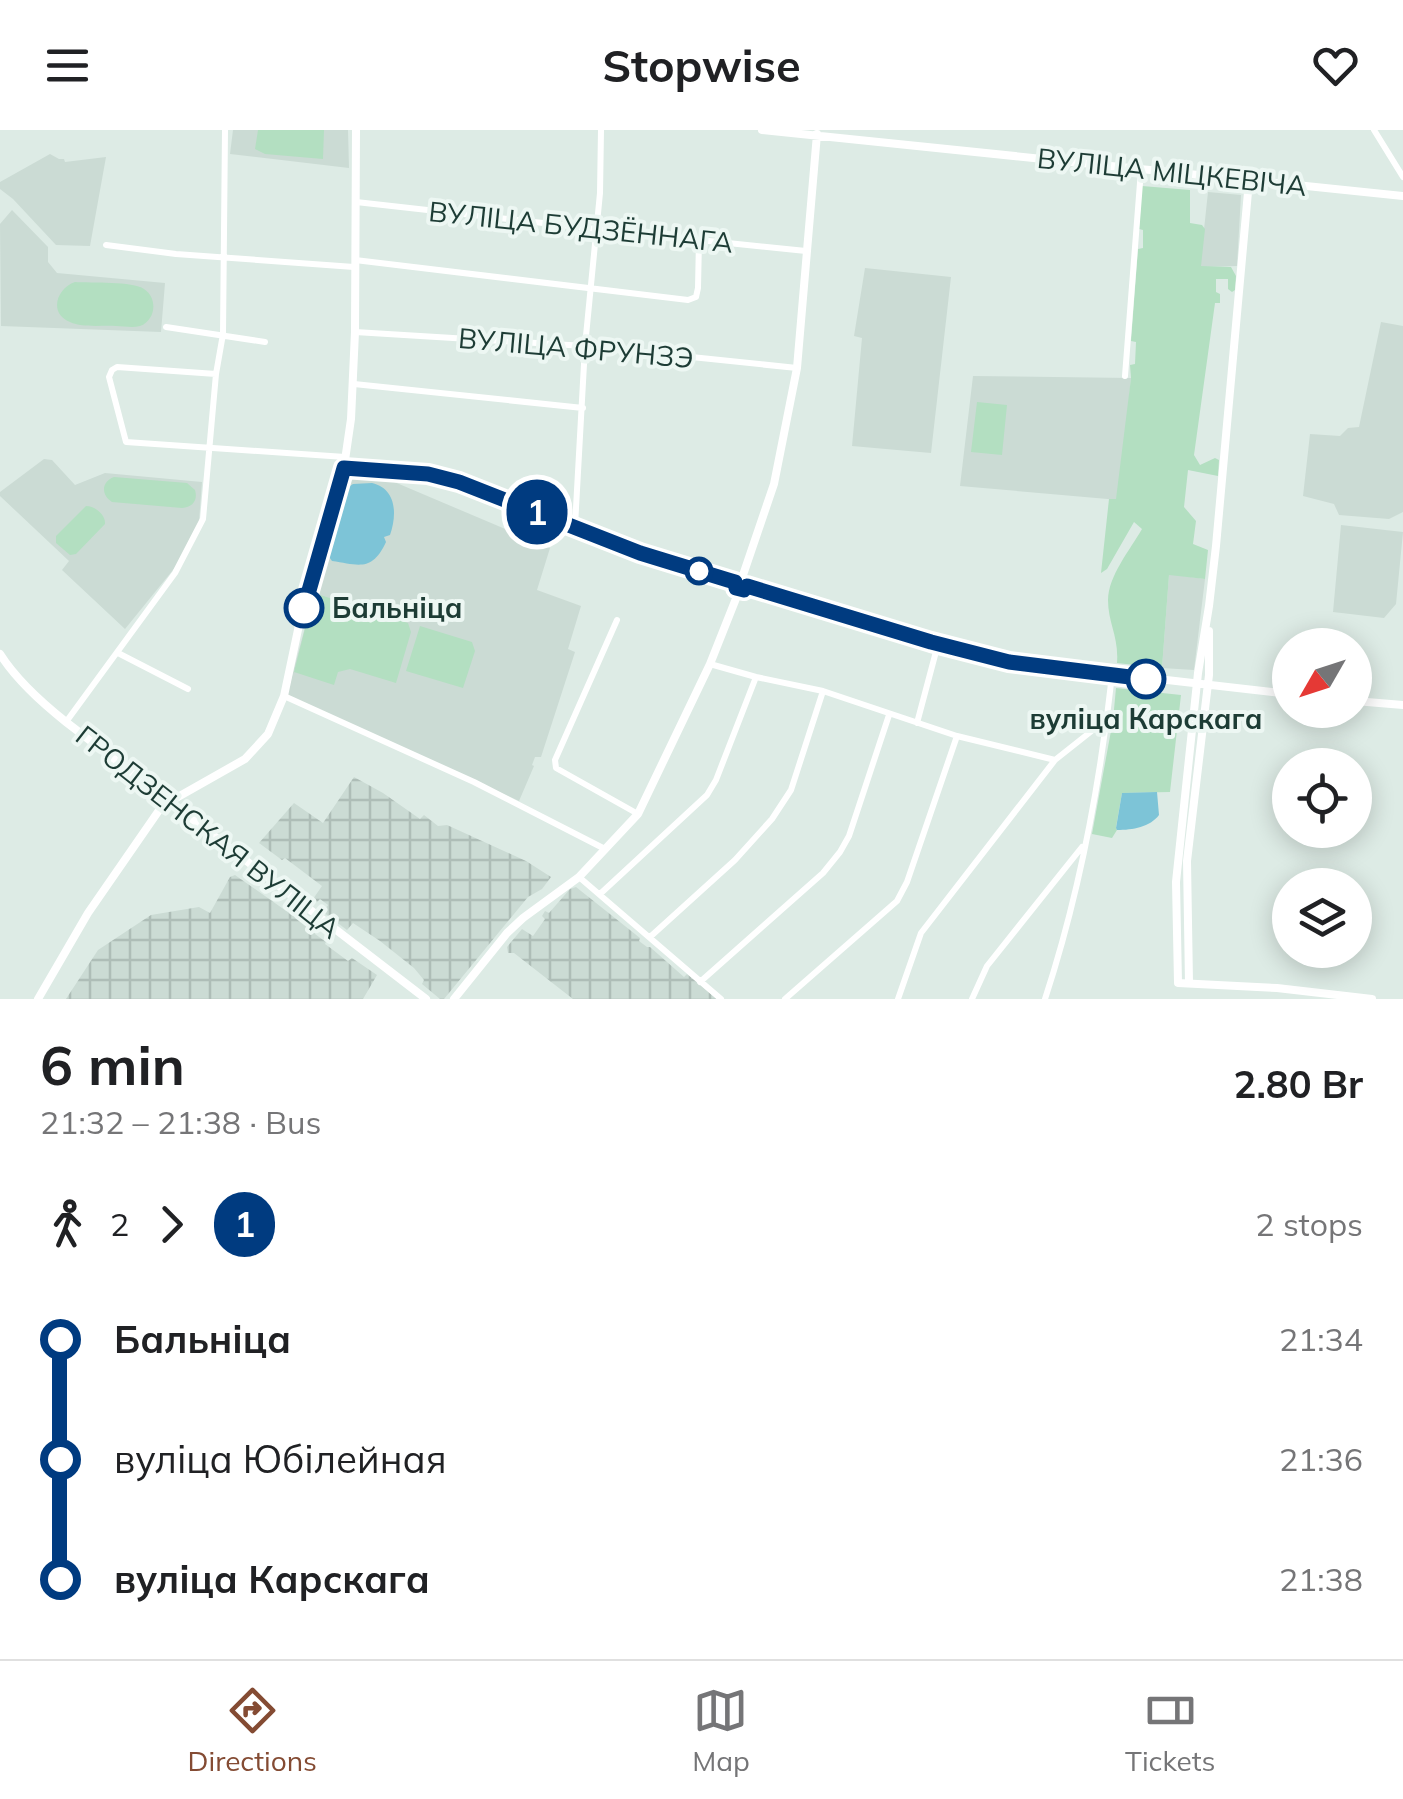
<!DOCTYPE html>
<html lang="en">
<head>
<meta charset="utf-8">
<style>
	body { margin:0; font-family:Mulish,sans-serif; background:#f6f6f6; color:#202124; height:100vh; display:flex; flex-direction:column; font-size:38px; white-space:nowrap }
	* { box-sizing:border-box; margin:0 }
	p { font-size:32px; color:#757577 }
	.icon { flex:none; width:55px; height:55px; fill:none; stroke:currentColor; stroke-width:2; stroke-linecap:round; stroke-linejoin:round }
	.map { position:relative; height:869px; overflow:hidden }
	.details { display:flex; flex-direction:column; background:#fff; flex:1 }
	.details>* { flex:none }
	.badge { padding:0 20px; border-radius:32px; font-size:35px; line-height:65px }
	.needle { width:65px; rotate:231deg }
	.tools { position:absolute; left:1272px; top:498px; display:grid; gap:20px }
	.tools a { display:grid; place-items:center; width:100px; height:100px; border-radius:50%; background:#fff; box-shadow:0 5px 25px #0003; font-size:50px }
	.map>.badge { position:absolute; translate:-50% -50%; box-shadow:0 0 0 5px #fff }
	.legs { display:flex; align-items:center; gap:15px; height:110px; padding:0 40px; font-size:32px }
	.legs p { margin-inline-start:auto }
	.overview { display:flex; align-items:center; justify-content:space-between; height:170px; padding:0 40px }
	h1 { font-size:55px; font-weight:700; line-height:75px }
	ul { padding:0 40px; list-style:none }
	li { display:flex; align-items:center; gap:35px; height:120px; font-size:38px }
	li i { display:grid; place-items:center; width:15px; height:100%; margin:0 12px; background:currentColor }
	li i::after { content:''; width:25px; height:25px; margin:-12px; border:8px solid; border-radius:50%; background:#fff }
	li p { margin-inline-start:auto }
	li:first-child i { background:linear-gradient(#0000 50%,currentColor 0) }
	li:last-child i { background:linear-gradient(currentColor 50%,#0000 0) }
	header { display:flex; justify-content:space-between; align-items:center; height:130px; padding:0 40px; background:#fff; font-size:45px; font-weight:700 }
	.tab-bar { display:flex; justify-content:space-around; align-items:center; height:140px; border-top:2px solid #e0e0e0; background:#fff; font-size:28px; color:#757577 }
	.tab-bar a { display:grid; justify-items:center; gap:5px }
	.tab-bar .active { color:#844b33 }
	.map>svg:first-child { display:block }
</style>
</head>
<body>
<header><svg class="icon" aria-label="menu" viewBox="0 0 24 24"><path d="M4 6h16M4 12h16M4 18h16"/></svg>Stopwise<svg class="icon" aria-label="heart" viewBox="0 0 24 24"><path d="M12 20l-8-8c-3-5 5-10 8-4 3-6 11-1 8 4z"/></svg></header>
<div class="map">
<svg width="1403" height="869" viewBox="0 0 1403 869">
	<defs>
		<pattern id="industrial-grid" width="8" height="8" patternUnits="userSpaceOnUse" patternTransform="scale(2.5)"><rect width="8" height="8" fill="#cbdbd4"/><path d="M0 4h8M4 0v8" fill="none" stroke="#aebdb7"/></pattern>
	</defs>
	<rect width="100%" height="100%" fill="#ddebe5"/>
	<path fill="#cbdbd4" d="M 233,0 L 348,0 L 349,38 L 230,24 Z
		M 50,24 L 59,29 L 64,29 L 65,32 L 106,27 L 90,116 L 56,115 L 13,69 L 0,59 L 0,52 Z
		M 1208,62 L 1241,65 L 1237,136 L 1200,137 Z
		M 12,80 L 48,117 L 48,132 L 57,143 L 165,153 L 161,202 L 1,196 L 0,94 Z
		M 865,138 L 951,147 L 931,323 L 852,316 L 862,208 L 854,206 Z
		M 1381,192 L 1403,196 L 1403,382 L 1389,389 L 1339,385 L 1334,374 L 1303,366 L 1310,304 L 1340,306 L 1348,298 L 1359,297 Z
		M 973,246 L 1131,248 L 1119,370 L 960,356 Z
		M 44,329 L 52,330 L 75,355 L 105,343 L 202,352 L 199,392 L 177,435 L 125,499 L 62,440 L 69,431 L 0,366 L 0,362 Z
		M 348,347 L 392,351 L 550,418 L 537,460 L 581,476 L 568,519 L 575,522 L 541,627 L 535,627 L 532,635 L 534,636 L 519,671 L 287,565 L 343,354 Z
		M 1341,395 L 1403,402 L 1396,474 L 1384,488 L 1333,482 Z
		M 1169,444 L 1205,449 L 1194,540 L 1162,538 Z"/>
	<path fill="url(#industrial-grid)" d="M 354,647 L 383,663 L 420,689 L 424,685 L 438,696 L 447,695 L 526,731 L 551,747 L 542,759 L 528,767 L 444,869 L 440,869 L 422,854 L 424,850 L 414,838 L 380,811 L 353,793 L 347,800 L 323,782 L 328,775 L 320,769 L 317,772 L 313,769 L 322,756 L 285,728 L 282,730 L 259,713 L 294,673 L 323,693 Z
		M 235,745 L 316,802 L 315,804 L 326,812 L 325,814 L 348,831 L 352,828 L 377,845 L 363,869 L 66,869 L 98,820 L 151,785 L 199,777 L 210,783 L 230,747 Z
		M 576,757 L 640,808 L 639,811 L 647,817 L 650,817 L 684,847 L 687,844 L 717,869 L 573,869 L 514,823 L 508,823 L 507,817 L 522,799 L 533,806 L 545,789 L 542,786 L 545,781 L 549,783 L 570,759 Z"/>
	<path fill="#b3dfc1" d="M 258,0 L 324,0 L 323,29 L 265,24 L 255,19 Z
		M 1142,56 L 1190,60 L 1190,93 L 1202,95 L 1205,99 L 1201,136 L 1231,137 L 1236,146 L 1235,160 L 1232,162 L 1228,159 L 1228,149 L 1216,149 L 1216,162 L 1220,164 L 1220,173 L 1215,173 L 1194,325 L 1200,335 L 1215,328 L 1219,330 L 1218,346 L 1188,340 L 1184,377 L 1196,391 L 1193,414 L 1208,420 L 1205,449 L 1169,445 L 1162,538 L 1117,533 C 1119,507 1108,493 1108,470 C 1108,446 1130,420 1142,399 L 1134,392 L 1107,439 L 1101,443 L 1109,369 L 1116,369 L 1131,248 L 1130,235 L 1135,234 L 1136,212 L 1131,211 L 1138,119 L 1143,118 L 1143,100 L 1139,99 Z
		M 75,152 C 91,153 133,151 144,159 C 158,168 156,190 140,196 C 132,198 124,196 116,196 C 102,195 83,198 70,192 C 48,183 57,158 75,152 Z
		M 977,272 L 1007,275 L 1002,325 L 971,322 Z
		M 114,347 L 187,353 L 195,360 C 198,370 193,377 182,378 L 112,372 C 101,365 101,352 114,347 Z
		M 86,376 C 95,376 106,385 105,394 L 76,424 L 70,425 L 56,413 L 56,406 Z
		M 314,463 L 408,493 L 411,502 L 396,553 L 350,539 L 338,542 L 334,555 L 294,542 Z
		M 420,496 L 472,512 L 475,521 L 463,558 L 406,541 Z
		M 1116,558 L 1181,565 L 1170,662 L 1122,663 L 1116,697 L 1117,700 L 1112,708 L 1092,704 L 1113,590 Z"/>
	<path fill="#7dc4d7" d="M 372,353 C 397,359 397,385 390,405 L 384,407 L 386,412 C 372,442 359,435 332,431 L 327,424 L 347,358 L 353,354 Z
		M 1157,662 L 1159,685 C 1150,697 1133,700 1117,700 L 1116,698 L 1122,663 Z"/>
	<g fill="none" stroke-linecap="round" stroke-linejoin="round">
		<path stroke="#fff" stroke-width="6" d="M 1374,0 L 1403,47
			M 356,72 L 596,99 L 628,105 L 699,110 L 806,121
			M 106,115 L 176,124 L 354,137
			M 355,130 L 688,170 L 696,167 L 698,158 L 699,110
			M 166,197 L 265,212
			M 355,202 L 585,216 L 797,238
			M 216,244 L 117,237 L 112,240 L 109,247 L 126,312 L 345,327
			M 1125,246 L 1141,40
			M 354,254 L 583,278
			M 575,396 L 585,216 L 600,63 L 601,0
			M 617,490 L 555,630 L 556,638 L 638,684
			M 118,523 L 188,559
			M 710,534 L 756,547 L 823,561 L 957,606 L 1055,630
			M 284,566 L 474,652 L 605,719
			M 66,592 L 175,443 L 203,389 L 216,244 L 223,204 L 225,0
			M 917,593 L 938,514
			M 579,747 L 721,869
			M 600,764 L 707,665 L 716,650 L 756,547
			M 650,807 L 735,730 L 772,689 L 791,660 L 823,561
			M 700,852 L 823,743 L 840,722 L 849,706 L 889,585
			M 785,869 L 897,771 L 907,752 L 957,606
			M 898,869 L 921,803 L 1055,630 L 1108,588
			M 972,869 L 987,836 L 1082,717
			M 1045,869 C 1079,765 1100,654 1112,545"/>
		<path stroke="#fff" stroke-width="8" d="M 762,0 L 1403,66
			M 1249,51 L 1216,416 L 1209,476 L 1198,543 L 1176,752 L 1178,853 L 1277,858 L 1372,869
			M 344,337 L 428,344 L 459,352 L 640,423 L 735,452 L 743,448 L 746,451 L 747,457
			M 742,448 L 774,354 L 797,238 L 817,4
			M 735,452 L 736,458 L 739,461 L 747,457 L 938,514 L 1009,532 L 1290,564
			M 0,524 C 17,551 42,573 66,592 L 426,869
			M 1355,571 L 1403,575
			M 1189,853 L 1187,731 L 1209,545 L 1209,501
			M 38,869 L 88,783 L 162,676 L 245,629 L 268,604 L 284,566 L 299,495 L 344,337 L 351,289 L 355,202 L 356,0
			M 454,869 L 507,803 L 523,788 L 579,747 L 638,684 L 710,534 L 739,461"/>
	</g>
	<g fill="none" stroke-linecap="round" stroke-linejoin="round">
		<defs>
			<path id="line-1" d="M 304,478 L 344,338 L 428,344 L 459,352 L 640,423 L 728,450 L 735,452 L 736,458 L 744,460 L 747,456 L 931,512 L 1009,532 L 1146,549"/>
		</defs>
		<use href="#line-1" stroke="#fff" stroke-width="22"/>
		<use href="#line-1" stroke="#003b80" stroke-width="15"/>
	</g>
	<g fill="#fff" stroke="#003b80" stroke-width="5">
		<circle cx="699" cy="441" r="12"/>
		<circle cx="304" cy="478" r="18"/>
		<circle cx="1146" cy="549" r="18"/>
	</g>
	<g text-anchor="middle" stroke-width="8" stroke-linejoin="round" paint-order="stroke">
		<g font-size="28" fill="#1d3c35" stroke="#edf7f3">
			<text transform="translate(1172 42) rotate(6)" y="10">ВУЛІЦА МІЦКЕВІЧА</text>
			<text transform="translate(581 97) rotate(6)" y="10">ВУЛІЦА БУДЗЁННАГА</text>
			<text transform="translate(576 218) rotate(5)" y="10">ВУЛІЦА ФРУНЗЭ</text>
			<text transform="translate(208 702) rotate(38)" y="10">ГРОДЗЕНСКАЯ ВУЛІЦА</text>
		</g>
		<g font-size="28" font-weight="bold" fill="#1d3c35" stroke="#edf7f3" text-anchor="start">
			<text x="332" y="488">Бальніца</text>
			<text x="1146" y="599" text-anchor="middle">вуліца Карскага</text>
		</g>
	</g>
</svg>
<div class="tools">
<a><svg class="needle" viewBox="-14 -14 28 28"><path d="M0-13l5 13h-10z" fill="#e53935"/><path d="M0 13l5-13h-10z" fill="#757577"/></svg></a>
<a><svg class="icon" aria-label="locate" viewBox="0 0 24 24"><circle cx="12" cy="12" r="6"/><path d="M12 2v4M12 18v4M2 12h4M18 12h4"/></svg></a>
<a><svg class="icon" aria-label="layers" viewBox="0 0 24 24"><path d="M12 4l9 5-9 5-9-5zM3 14l9 5 9-5"/></svg></a>
</div>
<b class="badge" style="left:537px;top:382px;background:#003b80;color:#fff">1</b>
</div>
<section class="details">
<div class="overview"><div><h1>6 min</h1><p>21:32 – 21:38 · Bus</p></div><b>2.80 Br</b></div>
<div class="legs"><svg class="icon" aria-label="walk" viewBox="0 0 24 24"><circle cx="13" cy="4" r="2"/><path d="M13 8l-2 6 4 7M11 14l-3 7M7 12l3-4h3l4 4"/></svg>2<svg class="icon" aria-label="forward" viewBox="0 0 24 24"><path d="M9 5l7 7-7 7"/></svg><b class="badge" style="background:#003b80;color:#fff">1</b><p>2 stops</p></div>
<ul>
<li><i style="color:#003b80"></i><b>Бальніца</b><p>21:34</p></li>
<li><i style="color:#003b80"></i><span>вуліца Юбілейная</span><p>21:36</p></li>
<li><i style="color:#003b80"></i><b>вуліца Карскага</b><p>21:38</p></li>
</ul>
</section>
<nav class="tab-bar">
<a class="active"><svg class="icon" aria-label="directions" viewBox="0 0 24 24"><path d="M12 3l9 9-9 9-9-9zM9 14v-3h6M13 9l2 2-2 2"/></svg>Directions</a>
<a><svg class="icon" aria-label="map" viewBox="0 0 24 24"><path d="M3 6l6-2 6 2 6-2v14l-6 2-6-2-6 2zM9 4v14M15 6v14"/></svg>Map</a>
<a><svg class="icon" aria-label="tickets" viewBox="0 0 24 24"><path d="M3 7h18v10H3zM15 7v10"/></svg>Tickets</a>
</nav>
</body>
</html>
